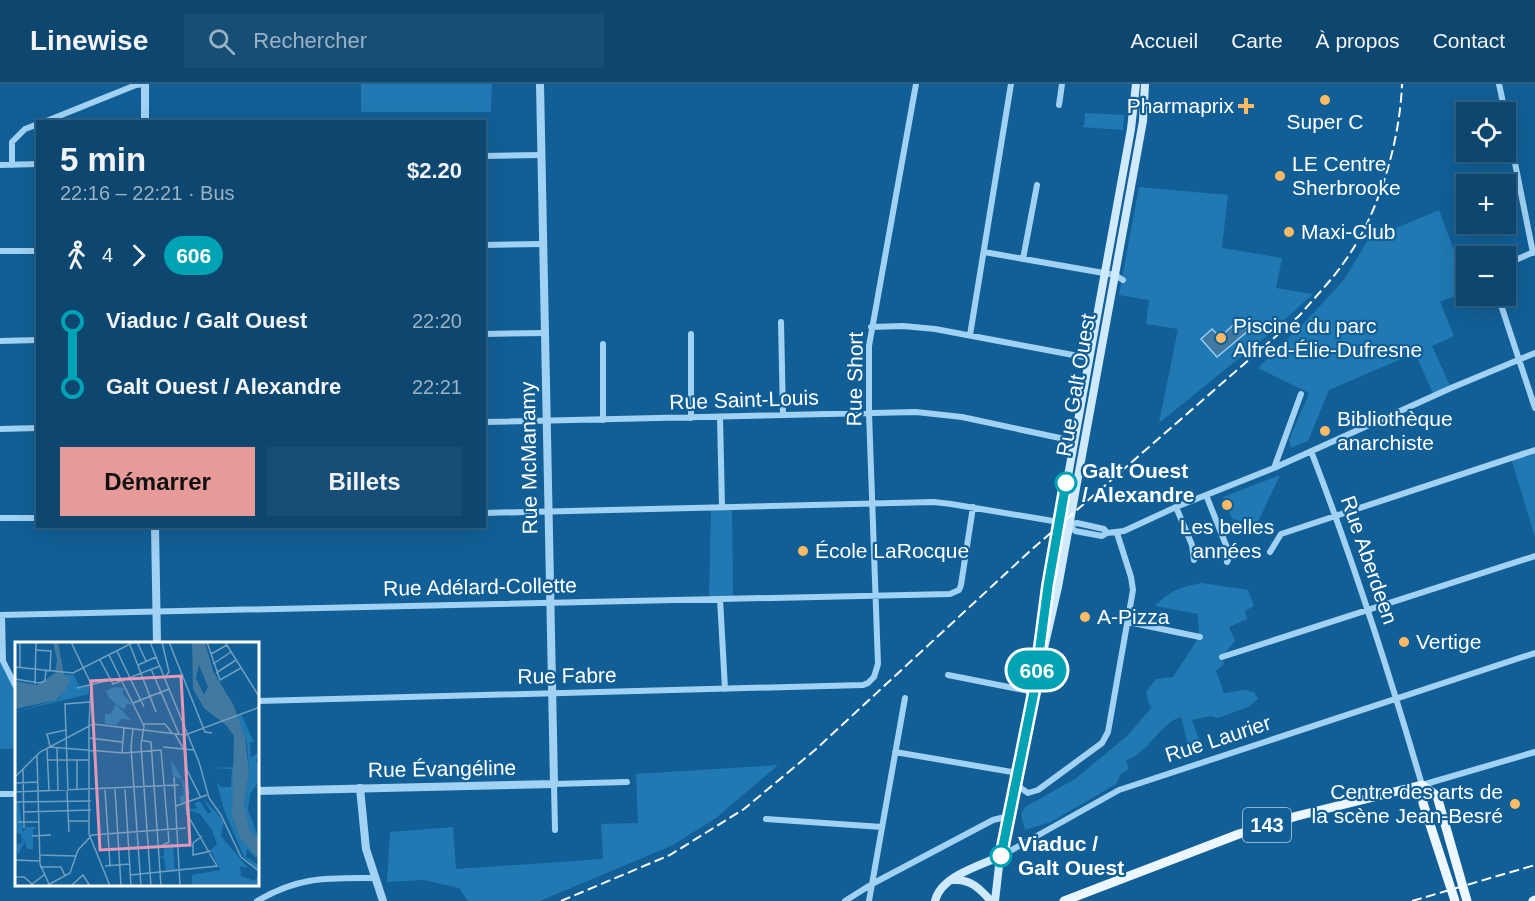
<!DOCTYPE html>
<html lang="fr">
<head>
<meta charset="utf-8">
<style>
	body { margin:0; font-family:Helvetica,sans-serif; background:#164e75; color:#f1f3f6; height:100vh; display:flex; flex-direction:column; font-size:22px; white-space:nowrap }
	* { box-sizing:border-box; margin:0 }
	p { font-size:20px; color:#9ab2c3 }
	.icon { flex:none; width:33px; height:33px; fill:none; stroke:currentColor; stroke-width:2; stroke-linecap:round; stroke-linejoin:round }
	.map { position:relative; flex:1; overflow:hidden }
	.side { position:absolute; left:36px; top:36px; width:450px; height:408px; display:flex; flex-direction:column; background:#0d4770; border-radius:0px; box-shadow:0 6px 24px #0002,0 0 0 2px #2d5f83 }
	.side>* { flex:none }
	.badge { padding:0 12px; border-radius:20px; font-size:21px; line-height:39px }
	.controls { position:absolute; left:1456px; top:18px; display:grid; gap:12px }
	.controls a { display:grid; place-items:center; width:60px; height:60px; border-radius:0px; background:#0d4770; box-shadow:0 6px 24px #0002,0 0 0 2px #2d5f83; font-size:30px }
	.map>.badge { position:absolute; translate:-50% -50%; box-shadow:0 0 0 3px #fff }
	.legs { display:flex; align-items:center; gap:9px; height:66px; padding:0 24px; font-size:20px }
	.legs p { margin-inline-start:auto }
	.summary { display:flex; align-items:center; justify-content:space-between; height:102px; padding:0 24px }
	h1 { font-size:33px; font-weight:700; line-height:45px }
	.primary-button { display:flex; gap:12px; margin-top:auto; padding:12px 24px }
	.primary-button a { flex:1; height:69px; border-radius:0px; background:#e69b98; color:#111; font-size:24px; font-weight:700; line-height:69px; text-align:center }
	.primary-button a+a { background:#164e75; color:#f1f3f6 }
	ul { padding:0 24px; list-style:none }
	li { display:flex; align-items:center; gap:21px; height:66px; font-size:22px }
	li i { display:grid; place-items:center; width:9px; height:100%; margin:0 8px; background:currentColor }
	li i::after { content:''; width:15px; height:15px; margin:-8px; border:4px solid; border-radius:50%; background:#0d4770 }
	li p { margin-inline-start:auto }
	li:first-child i { background:linear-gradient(#0000 50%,currentColor 0) }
	li:last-child i { background:linear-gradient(currentColor 50%,#0000 0) }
	header { display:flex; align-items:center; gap:36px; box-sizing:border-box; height:84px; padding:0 30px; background:#0d4770; border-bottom:2px solid #2d5f83 }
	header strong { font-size:28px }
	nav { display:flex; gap:33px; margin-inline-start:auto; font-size:21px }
	.search { width:420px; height:54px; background:#164e75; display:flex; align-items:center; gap:15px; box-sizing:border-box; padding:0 21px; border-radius:0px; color:#9ab2c3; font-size:22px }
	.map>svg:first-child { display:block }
</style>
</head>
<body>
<header>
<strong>Linewise</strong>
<div class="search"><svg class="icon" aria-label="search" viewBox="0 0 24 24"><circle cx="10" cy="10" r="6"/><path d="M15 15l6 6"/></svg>Rechercher</div>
<nav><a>Accueil</a><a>Carte</a><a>À propos</a><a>Contact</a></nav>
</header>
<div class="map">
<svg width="1535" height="817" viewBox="0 0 1535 817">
	<rect width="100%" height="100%" fill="#115f96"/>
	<path fill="#2079b3" d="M 361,0 L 492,0 L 491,28 L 361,28 Z
		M 1085,29 L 1124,31 L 1123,46 L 1081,43 L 1084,42 Z
		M 1139,103 L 1228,111 L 1222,164 L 1282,174 L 1276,204 L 1313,210 L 1268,251 L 1159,339 L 1178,245 L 1146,240 L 1149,216 L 1119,211 Z
		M 1439,126 L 1467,201 L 1467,207 L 1440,218 L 1454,252 L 1432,262 L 1451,304 L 1434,312 L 1415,269 L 1329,306 L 1308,357 L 1291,364 L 1289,356 L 1309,309 L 1258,284 L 1305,238 L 1343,197 L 1368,156 Z
		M 1535,366 L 1535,453 L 1511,374 Z
		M 1280,391 L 1257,440 L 1232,435 L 1223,413 Z
		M 732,422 L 733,515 L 709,515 L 711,424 Z
		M 1202,499 L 1248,506 L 1254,522 L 1245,527 L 1247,535 L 1229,543 L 1235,557 L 1222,573 L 1224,580 L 1216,587 L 1224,609 L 1244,606 L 1254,608 L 1258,615 L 1248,623 L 1218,634 L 1211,632 L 1192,636 L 1203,667 L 1191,673 L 1181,633 C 1158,640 1150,669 1126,676 L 1129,685 L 1121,690 L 1116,700 L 1051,738 L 1025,746 L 1021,730 L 1025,723 L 1075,695 L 1128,651 L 1152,623 L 1149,620 L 1146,608 L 1156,595 L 1173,593 L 1199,553 L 1198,530 L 1155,522 C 1171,506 1180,503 1202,499 Z
		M 0,577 L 3,577 L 16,603 L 16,665 L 0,665 Z
		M 778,681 L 716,734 L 673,761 L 540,817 L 468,817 L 459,804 L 424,796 L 387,798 L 390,748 L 453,743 L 456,785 L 603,775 L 601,740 L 638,739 L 636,690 Z"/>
	<path fill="#4179a0" stroke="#93d0f7" stroke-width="1.5" d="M 1239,236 L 1248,247 L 1217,273 L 1201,255 L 1212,245 L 1220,253 Z"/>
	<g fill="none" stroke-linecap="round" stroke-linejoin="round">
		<path stroke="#a1d2f3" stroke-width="6" d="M 1499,0 L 1505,28
			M 1059,21 L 1062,0
			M 1506,34 L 1533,169
			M 44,38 L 136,1 L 145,0
			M 484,72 L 541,71
			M 0,81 L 38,80
			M 12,81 L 12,58 L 25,45 L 38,40
			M 484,161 L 543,160
			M 0,167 L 38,167
			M 984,168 L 1115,191 L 1123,196
			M 1023,175 L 1037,101
			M 1506,180 L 1534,168
			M 1498,212 L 1535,324
			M 781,238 L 783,331
			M 871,243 L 903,242 L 935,245 L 1089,274
			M 484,250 L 545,249
			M 691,250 L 691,334
			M 970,251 L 1011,0
			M 0,257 L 38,256
			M 603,260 L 603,336
			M 720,333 L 722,423
			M 484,338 L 916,328 L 962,333 L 1074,357
			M 0,345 L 38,344
			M 1311,367 C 1353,476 1389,588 1422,701 L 1535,668
			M 1274,384 L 1301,310
			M 1206,411 L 1230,471 L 1227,478
			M 1176,423 L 1192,461 L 1194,476
			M 484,429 L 934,418 L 951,420 L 1059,438 L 1069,441 L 1075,447 L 1102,452 L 1107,449 L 1124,447 L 1176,423 L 1274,384 L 1451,304 L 1535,269
			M 0,434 L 38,434
			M 1069,441 L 1077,439 L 1104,445 L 1107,449
			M 1270,468 L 1281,450 L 1535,366
			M 720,515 L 725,605
			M 0,531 L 950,510 L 959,506 L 961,501 L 973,423
			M 2,531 L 3,577 L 16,603
			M 1128,538 L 1200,553
			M 1222,573 L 1535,472
			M 948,591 L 1034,608
			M 258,617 L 863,601 L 868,599 L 874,593 L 878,580 L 869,329 L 869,262 L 916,0
			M 895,668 L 1018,689
			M 1015,700 L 1028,709 L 1038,706 L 1102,659 L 1108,648 L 1133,506 L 1131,493 L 1117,449
			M 0,710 L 16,710
			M 766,735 L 882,743
			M 555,746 L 554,700 L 627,698
			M 1001,772 L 1119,706 L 1535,569
			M 257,817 C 300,792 327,794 374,794
			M 845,817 L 872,800 L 993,736 L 1009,732
			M 869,817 L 905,614"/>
		<path stroke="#a1d2f3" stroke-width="8" d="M 145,0 L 145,38
			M 155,442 L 157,559
			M 360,704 L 366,765 L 383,817
			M 258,707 L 554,700 L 540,0"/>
		<path stroke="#d0eafd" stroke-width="8" d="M 1041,555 L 1048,502 L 1131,45 L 1136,0
			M 954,796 C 971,795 980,805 991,817
			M 935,817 C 941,792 979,782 1001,772
			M 995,817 L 999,782 L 1034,608 L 1058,503 L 1143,37 L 1145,0"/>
		<path stroke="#edf7ff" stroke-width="9" d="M 1422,701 L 1437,712 L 1467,817
			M 1422,701 L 1423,719 L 1455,817
			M 1064,817 L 1239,750 L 1297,732 L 1422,701
			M 1533,817 L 1535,816"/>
		<path stroke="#fff" stroke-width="2" stroke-dasharray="10 4.5" stroke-linecap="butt" d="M 561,817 L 670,771 L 744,725 L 815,666 L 1030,467 L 1299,232 C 1316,212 1335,193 1349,171 C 1380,125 1400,56 1402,0
			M 1412,817 L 1535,781"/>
	</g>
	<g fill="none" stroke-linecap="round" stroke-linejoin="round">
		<defs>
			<path id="line-1" d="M 1001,772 L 1034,608 L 1048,502 L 1066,399"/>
		</defs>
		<use href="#line-1" stroke="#fff" stroke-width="14"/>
		<use href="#line-1" stroke="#00a3b4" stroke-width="9"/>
	</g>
	<g fill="#ffbb63" stroke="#115f96" stroke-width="2">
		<circle cx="1325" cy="16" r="6"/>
		<path d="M1243 13h6v6h6v6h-6v6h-6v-6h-6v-6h6z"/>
		<circle cx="1280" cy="92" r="6"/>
		<circle cx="1289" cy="148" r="6"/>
		<circle cx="1221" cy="254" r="6"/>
		<circle cx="1325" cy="347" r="6"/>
		<circle cx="1227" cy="421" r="6"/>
		<circle cx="803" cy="467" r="6"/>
		<circle cx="1085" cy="533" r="6"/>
		<circle cx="1404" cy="558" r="6"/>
		<circle cx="1515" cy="720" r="6"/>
	</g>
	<g fill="#fff" stroke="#00a3b4" stroke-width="3">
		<circle cx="1066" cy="399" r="10"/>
		<circle cx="1001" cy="772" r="10"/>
	</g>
	<g text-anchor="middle" stroke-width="4.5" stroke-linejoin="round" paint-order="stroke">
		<rect fill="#115f96" stroke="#b8cfe0" stroke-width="1.5" x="1243" y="724" width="48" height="34" rx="4.5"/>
		<g font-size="20" font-weight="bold" fill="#fff">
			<text x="1267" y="748">143</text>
		</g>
		<g font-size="21" fill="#fff" stroke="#115f96" text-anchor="start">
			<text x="1234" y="29" text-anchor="end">Pharmaprix</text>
			<text x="1325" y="45" text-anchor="middle">Super C</text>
			<text x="1292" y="87">LE Centre<tspan x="1292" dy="24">Sherbrooke</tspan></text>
			<text x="1301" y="155">Maxi-Club</text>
			<text x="1233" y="249">Piscine du parc<tspan x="1233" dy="24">Alfred-Élie-Dufresne</tspan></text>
			<text x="1337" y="342">Bibliothèque<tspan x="1337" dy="24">anarchiste</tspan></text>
			<text x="1227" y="450" text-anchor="middle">Les belles<tspan x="1227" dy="24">années</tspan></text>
			<text x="815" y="474">École LaRocque</text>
			<text x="1097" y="540">A-Pizza</text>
			<text x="1416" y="565">Vertige</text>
			<text x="1503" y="715" text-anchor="end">Centre des arts de<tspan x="1503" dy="24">la scène Jean-Besré</tspan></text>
		</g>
		<g font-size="21" fill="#fff" stroke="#115f96">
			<text transform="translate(855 295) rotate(-89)" y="7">Rue Short</text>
			<text transform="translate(1076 301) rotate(-80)" y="7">Rue Galt Ouest</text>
			<text transform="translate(744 316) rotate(-2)" y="7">Rue Saint-Louis</text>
			<text transform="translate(529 374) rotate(-91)" y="7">Rue McManamy</text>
			<text transform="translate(1369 476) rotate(71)" y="7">Rue Aberdeen</text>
			<text transform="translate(480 503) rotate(-1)" y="7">Rue Adélard-Collette</text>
			<text transform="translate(567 592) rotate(-1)" y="7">Rue Fabre</text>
			<text transform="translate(1218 655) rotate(-18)" y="7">Rue Laurier</text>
			<text transform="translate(442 685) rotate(-1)" y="7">Rue Évangéline</text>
		</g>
		<g font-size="21" font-weight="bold" fill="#fff" stroke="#115f96" text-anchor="start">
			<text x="1082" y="394">Galt Ouest<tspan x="1082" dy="24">/ Alexandre</tspan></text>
			<text x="1018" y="767">Viaduc /<tspan x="1018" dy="24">Galt Ouest</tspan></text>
		</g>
	</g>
	<g transform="translate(15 558)">
		<rect width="244" height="244" fill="#115f96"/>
		<path d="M 49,32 L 59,33 L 65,46 L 74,44 L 74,52 L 0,70 L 44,57 ZM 99,45 L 110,46 L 107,51 L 118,63 L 112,62 L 109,68 L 94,56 L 91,49 ZM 101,62 L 116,78 L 106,77 L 102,83 L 90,82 L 90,72 L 96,72 ZM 226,72 L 239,100 L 235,100 L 236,115 L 244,111 L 241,119 L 244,122 L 244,139 L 235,152 L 233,168 L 244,197 L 235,188 L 229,162 L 234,130 L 232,102 L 222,74 ZM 156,118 L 176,151 L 171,153 L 171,161 L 166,161 L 165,154 L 169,153 L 167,137 L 158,134 ZM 220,125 L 217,174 L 225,196 L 237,208 L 244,219 L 232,207 L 231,215 L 244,223 L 244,229 L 229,215 L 209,168 L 202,141 L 206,145 L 216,145 L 217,127 L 197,126 ZM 188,156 L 209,179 L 206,194 L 233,226 L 225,224 L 226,234 L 239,239 L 244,234 L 244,244 L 177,244 L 177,233 L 205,228 L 196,208 L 202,202 L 197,188 L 185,172 L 173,168 L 182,166 L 179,161 L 185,159 L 193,172 L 196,170 ZM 0,160 L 4,160 L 8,190 L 11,185 L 22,185 L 18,188 L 18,207 L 12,207 L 8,194 L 9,201 L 3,213 L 0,203 L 7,201 L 6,192 L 0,190 ZM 158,201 L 160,230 L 151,230 L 149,216 L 144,215 L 149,214 L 149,204 Z" fill="#2079b3"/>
		<path d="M 38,0 L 43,0 L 49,33 L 56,36 L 52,46 L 41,58 L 0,67 L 0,39 L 23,43 L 40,31 L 42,18 ZM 177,0 L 190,0 L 198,29 L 219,64 L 230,96 L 234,130 L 229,162 L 235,188 L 244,197 L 244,217 L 225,196 L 217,174 L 219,94 L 211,83 L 189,66 L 178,47 ZM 184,23 L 193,45 L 189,53 L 181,36 Z" fill="#4179a0" fill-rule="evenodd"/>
		<path fill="none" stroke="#709fc0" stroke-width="1.5" d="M 56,0 L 76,42 L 74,84M 122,0 L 131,19M 147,0 L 154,30 L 150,35M 154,0 L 190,90 L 197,91M 192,0 L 205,38 L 226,26M 210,0 L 245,56M 115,3 L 141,70M 20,8 L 36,9 L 35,28M 102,9 L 129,65M 196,12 L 212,3M 94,13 L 129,84 L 126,103 L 136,244M 85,18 L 98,42 L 145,24M 198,22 L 216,10M 123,23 L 141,15M 0,25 L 58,31 L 119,0M 5,25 L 5,0M 136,27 L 164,92M 201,31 L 221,18M 0,37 L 25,41 L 30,39 L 31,28M 20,42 L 21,0M 62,46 L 95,38M 154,47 L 184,120 L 194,156 L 206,173 L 226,215 L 245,230M 118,61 L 154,47 L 135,0M 128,82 L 150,82 L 157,91M 74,84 L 74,192 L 95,244M 118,87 L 116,105 L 126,244M 160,92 L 171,111 L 172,128 L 186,156M 74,96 L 107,100M 126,98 L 136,100 L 146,244M 35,104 L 32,92 L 51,88M 34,105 L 109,111 L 146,108 L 154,200 L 144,205M 148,105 L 179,108M 32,106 L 34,149M 42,106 L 43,149M 107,110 L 109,86M 22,113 L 25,222 L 34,242M 33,118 L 75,118M 62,118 L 62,149M 8,128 L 9,186M 0,135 L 25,110 L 78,82 L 170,93 L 245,65M 159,135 L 165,244M 0,141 L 23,140M 100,147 L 106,244M 110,147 L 116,244M 90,148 L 95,223M 52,149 L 54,190M 53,149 L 50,62 L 75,60M 0,150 L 164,143M 0,160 L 76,159M 161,164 L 192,153M 9,170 L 76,168M 53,179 L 73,179M 3,180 L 24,180M 17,194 L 36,193M 187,194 L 178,201 L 178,213 L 196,209M 24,213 L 61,214M 0,218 L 25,219M 90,224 L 114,222M 25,225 L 46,225 L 50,234M 115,233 L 202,224 L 172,172 L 171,162M 0,235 L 9,235 L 17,242 L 29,233M 31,244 L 55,231 L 63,208 L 77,193 L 171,186M 56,244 L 68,233 L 75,244"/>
		<path fill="#e497b5" fill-opacity="0.15" stroke="#e497b5" stroke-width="3" d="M 166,34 L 175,203 L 85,208 L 76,39 Z"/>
		<rect width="244" height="244" fill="none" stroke="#fff" stroke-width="3"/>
	</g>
</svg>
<div class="controls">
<a><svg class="icon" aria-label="locate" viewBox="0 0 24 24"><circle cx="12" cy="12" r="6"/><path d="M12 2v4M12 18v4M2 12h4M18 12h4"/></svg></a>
<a>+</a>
<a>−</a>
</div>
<b class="badge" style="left:1037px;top:586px;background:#00a3b4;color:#fff">606</b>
<section class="side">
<div class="summary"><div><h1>5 min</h1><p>22:16 – 22:21 · Bus</p></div><b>$2.20</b></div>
<div class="legs"><svg class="icon" aria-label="walk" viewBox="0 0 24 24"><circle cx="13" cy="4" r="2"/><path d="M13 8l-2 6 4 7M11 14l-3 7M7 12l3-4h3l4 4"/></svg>4<svg class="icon" aria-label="forward" viewBox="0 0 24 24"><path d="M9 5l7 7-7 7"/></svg><b class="badge" style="background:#00a3b4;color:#fff">606</b></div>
<ul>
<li><i style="color:#00a3b4"></i><b>Viaduc / Galt Ouest</b><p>22:20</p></li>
<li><i style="color:#00a3b4"></i><b>Galt Ouest / Alexandre</b><p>22:21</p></li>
</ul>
<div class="primary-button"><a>Démarrer</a><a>Billets</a></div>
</section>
</div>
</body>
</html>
